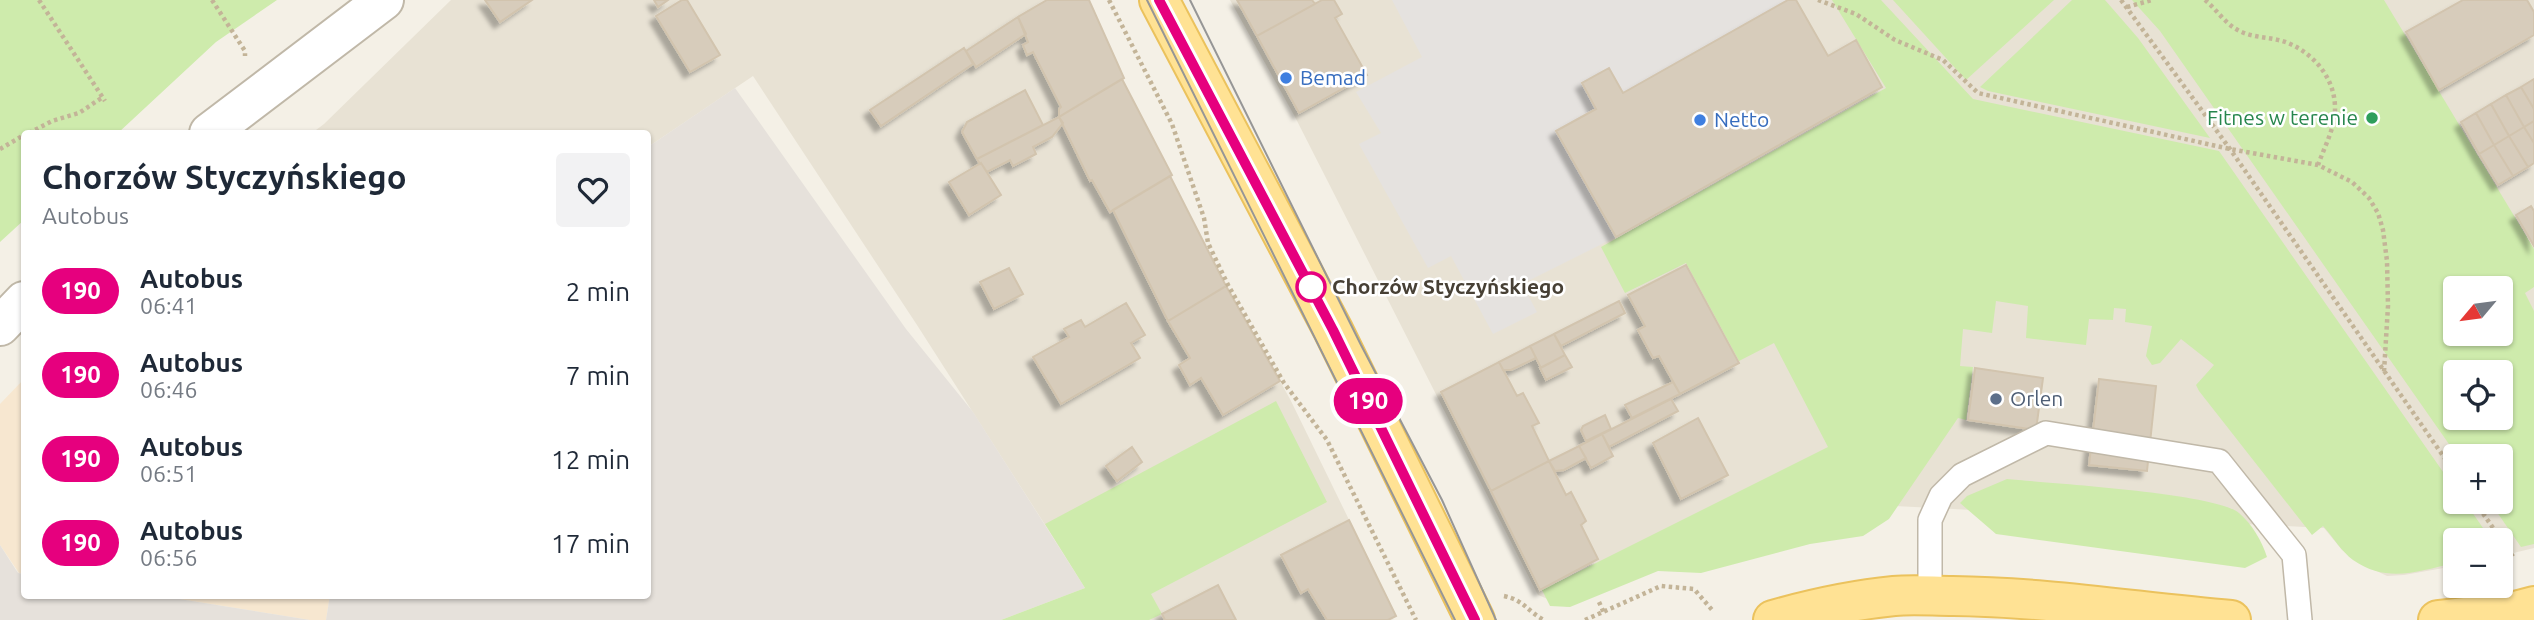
<!DOCTYPE html>
<html lang="pl">
<head>
<meta charset="utf-8">
<style>
	body { margin:0; font-family:Ubuntu,sans-serif; background:#f2f2f3; color:#1f2937; height:100vh; display:flex; flex-direction:column; font-size:26px; white-space:nowrap }
	* { box-sizing:border-box; margin:0 }
	p { font-size:23px; color:#747a83 }
	.icon { flex:none; width:38px; height:38px; fill:none; stroke:currentColor; stroke-width:2; stroke-linecap:round; stroke-linejoin:round }
	.map { position:relative; flex:1; overflow:hidden }
	.details { position:absolute; left:21px; top:130px; width:630px; height:469px; display:flex; flex-direction:column; background:#fff; border-radius:7px; box-shadow:0 2px 5px #0004 }
	.details>* { flex:none }
	.badge { padding:0 14px; border-radius:23px; font-size:24px; line-height:46px }
	.needle { width:46px; rotate:241deg }
	.tools { position:absolute; left:2443px; top:276px; display:grid; gap:14px }
	.tools a { display:grid; place-items:center; width:70px; height:70px; border-radius:7px; background:#fff; box-shadow:0 2px 5px #0004; font-size:35px }
	.map>.badge { position:absolute; translate:-50% -50%; box-shadow:0 0 0 4px #fff }
	.round { display:grid; place-items:center; flex:none; width:74px; height:74px; border-radius:7px; background:#f2f2f3 }
	.summary { display:flex; align-items:center; justify-content:space-between; height:119px; padding:0 21px }
	h1 { font-size:33px; font-weight:700; line-height:52px }
	ul { padding:0; list-style:none }
	li { display:flex; align-items:center; gap:21px; height:84px; padding:0 21px }
	li div { flex:1 }
	li b { display:block; font-size:26px }
	li em { font-style:normal }
	li .badge { min-width:77px; font-weight:700; text-align:center }
	.map>svg:first-child { display:block }
</style>
</head>
<body>
<div class="map">
<svg width="2534" height="620" viewBox="0 0 2534 620">
	<defs>
		<filter id="shadow"><feDropShadow dx="-6" dy="6" stdDeviation="2" flood-color="#0004"/></filter>
	</defs>
	<rect width="100%" height="100%" fill="#f4f0e6"/>
	<path fill="#e8e2d4" fill-rule="evenodd" d="M 451,0 L 1089,0 L 1124,78 L 1122,80 L 1172,175 L 1170,176 L 1226,286 L 1290,399 L 1396,616 L 1388,620 L 1106,620 L 917,325 L 753,76 L 648,147 L 648,133 L 312,133 L 324,124 Z
		M 1230,0 L 2534,0 L 2534,548 L 2501,556 L 2501,541 L 2455,541 L 2455,566 L 2404,575 L 2387,576 L 2356,561 L 2342,550 L 2324,528 L 1895,506 L 1652,570 L 1567,607 L 1538,595 L 1294,115 ZM 2455,289 L 2501,289 L 2501,334 L 2455,334 ZM 2455,373 L 2501,373 L 2501,418 L 2455,418 ZM 2455,457 L 2501,457 L 2501,502 L 2455,502 Z"/>
	<path fill="#f7e7d0" d="M 24,379 L 24,574 L 19,573 L 0,545 L 0,404 Z
		M 154,595 L 330,595 L 326,620 L 310,620 Z"/>
	<path fill="#e6e1db" d="M 735,88 L 906,329 L 973,412 L 1085,588 L 1001,620 L 326,620 L 330,595 L 648,595 L 648,147 Z
		M 0,545 L 18,573 L 24,574 L 24,595 L 154,595 L 310,620 L 0,620 Z"/>
	<path fill="#ceebac" fill-rule="evenodd" d="M 0,0 L 277,0 L 216,42 L 118,133 L 24,133 L 24,220 L 0,242 Z
		M 1832,0 L 1881,0 L 1973,99 L 2219,151 L 2455,489 L 2455,502 L 2465,502 L 2492,541 L 2455,541 L 2455,563 C 2418,571 2388,584 2353,560 C 2342,552 2333,537 2323,526 L 2312,535 L 2199,391 L 2196,385 L 2214,365 L 2181,339 L 2160,363 L 2152,365 L 2146,356 L 2152,326 L 2125,322 L 2126,309 L 2114,308 L 2113,320 L 2089,319 L 2086,345 L 2026,338 L 2028,306 L 1996,301 L 1992,333 L 1963,329 L 1960,366 L 1973,367 L 1966,420 L 1958,418 L 1889,519 L 1863,536 L 1810,544 L 1701,573 L 1658,571 L 1570,607 L 1550,606 L 1542,590 L 1828,447 L 1774,343 L 1739,361 L 1686,263 L 1625,293 L 1601,247 L 1886,88 Z
		M 1893,0 L 2054,0 L 1966,80 Z
		M 2072,0 L 2105,0 L 2138,38 L 2210,138 L 1988,91 L 1980,87 Z
		M 2132,0 L 2384,0 L 2534,249 L 2534,287 L 2525,293 L 2534,311 L 2534,544 L 2521,547 L 2490,502 L 2501,502 L 2501,457 L 2458,457 L 2160,31 ZM 2455,289 L 2501,289 L 2501,334 L 2455,334 ZM 2455,373 L 2501,373 L 2501,418 L 2455,418 Z
		M 1276,401 L 1327,502 L 1151,594 L 1162,614 L 1149,620 L 1001,620 L 1085,588 L 1045,524 Z
		M 2007,479 C 2047,483 2217,493 2239,513 C 2252,524 2262,541 2267,557 L 2245,568 L 1996,534 L 1960,503 L 1967,496 Z"/>
	<path fill="#e5e2df" d="M 1392,0 L 1788,0 L 1557,131 L 1616,237 L 1522,284 L 1537,312 L 1493,334 L 1451,256 L 1428,268 L 1359,144 L 1381,133 L 1356,92 L 1422,57 Z"/>
	<path fill="#d7ccbb" stroke="#d2c4ae" stroke-width="2" filter="url(#shadow)" d="M 485,0 L 532,0 L 500,22 Z
		M 654,0 L 668,0 L 658,7 Z
		M 682,0 L 687,0 L 720,55 L 690,72 L 656,16 Z
		M 1047,0 L 1089,0 L 1124,78 L 1059,117 L 1059,109 L 1061,107 L 1033,52 L 1027,55 L 1023,45 L 1028,42 L 1018,17 Z
		M 1237,0 L 1312,0 L 1315,4 L 1257,36 Z
		M 1322,0 L 1334,0 L 1342,14 L 1335,18 L 1367,75 L 1299,113 L 1257,36 Z
		M 1788,0 L 1796,0 L 1828,56 L 1856,40 L 1882,87 L 1616,237 L 1556,131 L 1596,109 L 1582,83 L 1609,68 L 1623,93 Z
		M 2463,0 L 2527,0 L 2534,12 L 2534,35 L 2439,90 L 2406,32 Z
		M 1018,17 L 1026,34 L 976,67 L 966,51 Z
		M 964,48 L 973,64 L 881,126 L 870,110 Z
		M 1122,79 L 1172,175 L 1110,212 L 1092,180 L 1090,181 L 1059,117 Z
		M 2534,79 L 2534,109 L 2521,87 Z
		M 2521,87 L 2534,109 L 2534,121 L 2524,127 L 2506,95 Z
		M 1025,90 L 1043,125 L 977,159 L 962,132 L 967,122 Z
		M 2506,95 L 2524,127 L 2509,136 L 2491,104 Z
		M 2491,104 L 2509,136 L 2494,145 L 2476,113 Z
		M 2476,113 L 2494,145 L 2479,154 L 2461,122 Z
		M 1059,117 L 1063,123 L 1052,137 L 1033,147 L 1036,154 L 1013,166 L 1010,160 L 987,172 L 981,163 L 980,164 L 977,159 Z
		M 2534,121 L 2534,143 L 2524,127 Z
		M 2524,127 L 2534,143 L 2534,163 L 2528,167 L 2509,136 Z
		M 2509,136 L 2528,167 L 2513,176 L 2494,145 Z
		M 2494,145 L 2513,176 L 2498,185 L 2479,154 Z
		M 981,163 L 1001,195 L 969,215 L 949,182 Z
		M 1170,176 L 1226,286 L 1168,321 L 1113,210 Z
		M 2531,206 L 2534,211 L 2534,246 L 2516,215 Z
		M 1686,265 L 1739,363 L 1680,394 L 1659,356 L 1653,358 L 1638,330 L 1645,326 L 1628,295 Z
		M 1009,268 L 1023,294 L 994,309 L 980,282 Z
		M 1226,286 L 1280,381 L 1223,415 L 1201,378 L 1190,385 L 1179,365 L 1190,358 L 1168,321 Z
		M 1619,301 L 1625,313 L 1561,346 L 1554,334 Z
		M 1126,303 L 1145,335 L 1131,343 L 1140,358 L 1061,404 L 1033,357 L 1069,337 L 1064,329 L 1081,320 L 1085,327 Z
		M 1554,334 L 1565,355 L 1541,368 L 1530,346 Z
		M 1530,346 L 1536,358 L 1511,370 L 1503,370 L 1499,362 Z
		M 1565,355 L 1572,367 L 1546,380 L 1540,368 Z
		M 1499,362 L 1517,396 L 1523,393 L 1539,423 L 1532,426 L 1549,461 L 1491,491 L 1441,392 Z
		M 1975,368 L 2043,378 L 2036,430 L 1968,420 Z
		M 2099,379 L 2156,386 L 2147,471 L 2089,465 Z
		M 1673,382 L 1680,394 L 1632,418 L 1625,405 Z
		M 1671,399 L 1678,411 L 1609,447 L 1602,434 Z
		M 1605,415 L 1611,429 L 1586,441 L 1581,430 L 1583,426 Z
		M 1698,418 L 1728,475 L 1681,499 L 1653,443 Z
		M 1602,434 L 1613,456 L 1591,468 L 1579,446 Z
		M 1579,446 L 1586,458 L 1564,470 L 1555,471 L 1549,461 Z
		M 1132,447 L 1142,462 L 1117,481 L 1106,466 Z
		M 1549,461 L 1566,495 L 1571,492 L 1586,521 L 1581,525 L 1598,559 L 1540,590 L 1491,491 Z
		M 1349,520 L 1396,616 L 1388,620 L 1327,620 L 1308,589 L 1301,593 L 1281,555 Z
		M 1218,585 L 1236,620 L 1165,620 L 1162,614 Z"/>
	<g fill="none" stroke-linecap="round" stroke-linejoin="round">
		<defs>
			<path id="lane" d="M 1930,596 L 1930,520 L 1941,496 L 1962,475 L 2046,433 L 2219,461 L 2294,555 L 2300,620"/>
			<path id="street" d="M 209,133 L 384,0
				M 0,326 L 24,301"/>
			<path id="primary" d="M 1159,0 L 1333,330 L 1475,620
				M 1773,620 C 1812,609 1853,600 1894,596 C 1913,594 1933,596 1953,596 C 2046,597 2138,612 2231,620
				M 2438,620 L 2515,611 L 2534,606"/>
		</defs>
		<use href="#lane" stroke="#c0b8a8" stroke-width="26"/>
		<use href="#street" stroke="#c0b8a8" stroke-width="42"/>
		<use href="#primary" stroke="#ebc25d" stroke-width="42"/>
		<path stroke="#c3b498" stroke-width="4.5" stroke-dasharray="3.5 3.5" stroke-linecap="butt" d="M 39,0 L 105,101
			M 212,0 L 245,51 L 245,56
			M 1109,0 L 1172,124 L 1204,218 L 1208,243 L 1228,285 L 1284,383 L 1327,440 L 1416,620
			M 1818,0 L 1856,14 L 1895,40 L 1943,60 L 1978,93 L 2230,149 L 2318,165 L 2352,182 L 2369,198 L 2378,213 L 2383,230 L 2387,261 L 2388,306 L 2384,372
			M 2121,0 L 2230,149 L 2455,473
			M 2205,0 C 2216,9 2224,22 2236,29 C 2252,39 2271,36 2288,43 C 2319,56 2340,86 2334,120 C 2331,135 2323,151 2318,165
			M 2127,7 L 2152,0
			M 29,133 L 52,121 L 79,113 L 103,97
			M 0,149 L 24,135
			M 2475,502 L 2514,558
			M 1504,596 C 1524,600 1527,611 1544,620
			M 1599,602 L 1604,613
			M 1585,620 L 1661,586 L 1694,589 L 1713,611"/>
		<use href="#lane" stroke="#fff" stroke-width="23"/>
		<use href="#street" stroke="#fff" stroke-width="38"/>
		<use href="#primary" stroke="#ffe294" stroke-width="38"/>
		<path stroke="#969696" stroke-width="2" d="M 1147,0 L 1455,620
			M 1190,0 L 1361,345 L 1442,500 L 1496,620"/>
	</g>
	<g fill="none" stroke-linecap="round" stroke-linejoin="round">
		<defs>
			<path id="line" d="M 1159,0 L 1333,330 L 1475,620"/>
		</defs>
		<use href="#line" stroke="#fff" stroke-width="16"/>
		<use href="#line" stroke="#e6007e" stroke-width="10"/>
	</g>
	<g fill="#3f7fe0" stroke="#fff" stroke-width="2.5">
		<circle cx="1286" cy="78" r="7"/>
		<circle cx="1700" cy="120" r="7"/>
	</g>
	<circle fill="#2e9e5b" stroke="#fff" stroke-width="2.5" cx="2372" cy="118" r="7"/>
	<circle fill="#fff" stroke="#e6007e" stroke-width="3.5" cx="1311" cy="287" r="14"/>
	<circle fill="#5c6f8a" stroke="#fff" stroke-width="2.5" cx="1996" cy="399" r="7"/>
	<g text-anchor="middle" stroke-width="5" stroke-linejoin="round" paint-order="stroke">
		<g font-size="21" fill="#366cbe" stroke="#fff" text-anchor="start">
			<text x="1300" y="85">Bemad</text>
			<text x="1714" y="127">Netto</text>
		</g>
		<g font-size="21" fill="#27864d" stroke="#fff" text-anchor="end">
			<text x="2358" y="125">Fitnes w terenie</text>
		</g>
		<g font-size="21" font-weight="bold" fill="#474035" stroke="#fff" text-anchor="start">
			<text x="1332" y="294">Chorzów Styczyńskiego</text>
		</g>
		<g font-size="21" fill="#4e5e75" stroke="#fff" text-anchor="start">
			<text x="2010" y="406">Orlen</text>
		</g>
	</g>
</svg>
<div class="tools">
<a><svg class="needle" viewBox="-14 -14 28 28"><path d="M0-13l5 13h-10z" fill="#e53935"/><path d="M0 13l5-13h-10z" fill="#747a83"/></svg></a>
<a><svg class="icon" aria-label="locate" viewBox="0 0 24 24"><circle cx="12" cy="12" r="6"/><path d="M12 2v4M12 18v4M2 12h4M18 12h4"/></svg></a>
<a>+</a>
<a>−</a>
</div>
<b class="badge" style="left:1368px;top:401px;background:#e6007e;color:#fff">190</b>
<section class="details">
<div class="summary"><div><h1>Chorzów Styczyńskiego</h1><p>Autobus</p></div><a class="round"><svg class="icon" aria-label="heart" viewBox="0 0 24 24"><path d="M12 20l-8-8c-3-5 5-10 8-4 3-6 11-1 8 4z"/></svg></a></div>
<ul>
<li><span class="badge" style="background:#e6007e;color:#fff">190</span><div><b>Autobus</b><p>06:41</p></div><em>2 min</em></li>
<li><span class="badge" style="background:#e6007e;color:#fff">190</span><div><b>Autobus</b><p>06:46</p></div><em>7 min</em></li>
<li><span class="badge" style="background:#e6007e;color:#fff">190</span><div><b>Autobus</b><p>06:51</p></div><em>12 min</em></li>
<li><span class="badge" style="background:#e6007e;color:#fff">190</span><div><b>Autobus</b><p>06:56</p></div><em>17 min</em></li>
</ul>
</section>
</div>
</body>
</html>
